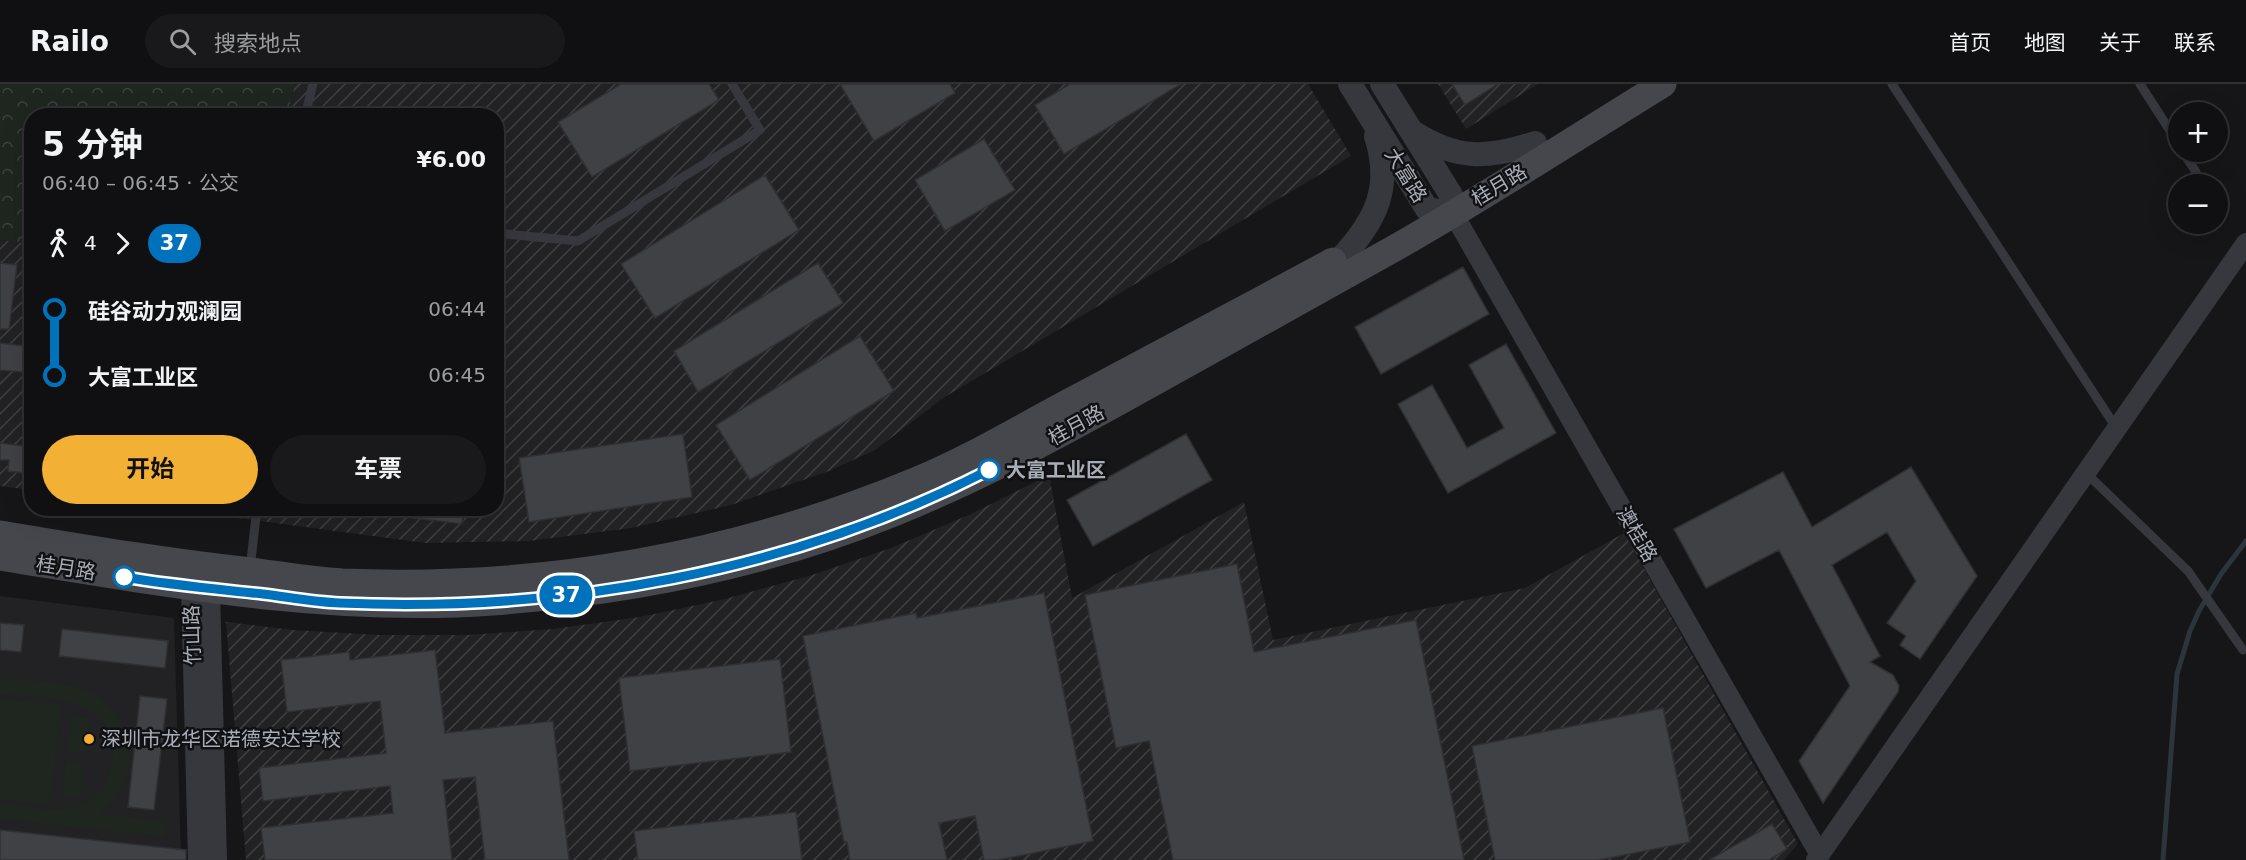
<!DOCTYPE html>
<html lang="zh">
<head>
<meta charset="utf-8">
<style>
	body { margin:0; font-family:"DejaVu Sans","Noto Sans SC",sans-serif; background:#19191b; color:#f1f3f6; height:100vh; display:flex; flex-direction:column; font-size:22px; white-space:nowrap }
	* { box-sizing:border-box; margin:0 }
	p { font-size:20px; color:#9c9d9f }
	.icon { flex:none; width:33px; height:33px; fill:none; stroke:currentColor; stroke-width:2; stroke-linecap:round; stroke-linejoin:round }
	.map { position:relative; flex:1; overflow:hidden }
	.sheet { position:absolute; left:24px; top:24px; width:480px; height:408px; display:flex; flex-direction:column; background:#101012; border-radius:24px; box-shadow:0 6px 24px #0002,0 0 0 2px #303032 }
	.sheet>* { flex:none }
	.badge { padding:0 12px; border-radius:20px; font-size:21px; line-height:39px }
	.fabs { position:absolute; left:2168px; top:18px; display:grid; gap:12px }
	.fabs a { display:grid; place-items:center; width:60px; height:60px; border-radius:50%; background:#101012; box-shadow:0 6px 24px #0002,0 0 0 2px #303032; font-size:30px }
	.map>.badge { position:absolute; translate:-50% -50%; box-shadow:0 0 0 3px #fff }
	.legs { display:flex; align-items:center; gap:9px; height:66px; padding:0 18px; font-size:20px }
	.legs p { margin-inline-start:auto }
	.overview { display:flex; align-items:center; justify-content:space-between; height:102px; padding:0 18px }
	h1 { font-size:33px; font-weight:700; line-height:45px }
	.cta { display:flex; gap:12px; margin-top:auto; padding:12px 18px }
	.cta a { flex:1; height:69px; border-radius:36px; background:#f2b134; color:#111; font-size:24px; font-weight:700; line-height:69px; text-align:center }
	.cta a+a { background:#19191b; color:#f1f3f6 }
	ul { padding:0 18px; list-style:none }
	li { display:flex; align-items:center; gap:21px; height:66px; font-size:22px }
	li i { display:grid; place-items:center; width:9px; height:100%; margin:0 8px; background:currentColor }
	li i::after { content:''; width:15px; height:15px; margin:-8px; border:4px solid; border-radius:50%; background:#101012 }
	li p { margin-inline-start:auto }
	li:first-child i { background:linear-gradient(#0000 50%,currentColor 0) }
	li:last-child i { background:linear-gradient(currentColor 50%,#0000 0) }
	header { display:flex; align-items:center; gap:36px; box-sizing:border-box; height:84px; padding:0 30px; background:#101012; border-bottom:2px solid #303032 }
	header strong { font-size:28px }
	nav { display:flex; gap:33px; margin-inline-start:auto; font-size:21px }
	.search { width:420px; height:54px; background:#19191b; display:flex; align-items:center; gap:15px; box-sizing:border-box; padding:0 21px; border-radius:33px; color:#9c9d9f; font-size:22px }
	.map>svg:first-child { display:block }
</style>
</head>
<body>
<header>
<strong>Railo</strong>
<div class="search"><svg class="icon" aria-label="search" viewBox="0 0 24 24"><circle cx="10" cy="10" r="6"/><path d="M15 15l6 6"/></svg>搜索地点</div>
<nav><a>首页</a><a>地图</a><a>关于</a><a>联系</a></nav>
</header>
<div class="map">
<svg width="2246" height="776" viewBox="0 0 2246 776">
	<defs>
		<pattern id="industrial-furrows" width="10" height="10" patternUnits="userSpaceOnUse" patternTransform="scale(1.5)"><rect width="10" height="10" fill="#222225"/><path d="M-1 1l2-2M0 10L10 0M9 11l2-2" fill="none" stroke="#3f3f43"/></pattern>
		<pattern id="forest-crowns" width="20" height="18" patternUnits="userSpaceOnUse" patternTransform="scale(1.5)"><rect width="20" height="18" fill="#1e261f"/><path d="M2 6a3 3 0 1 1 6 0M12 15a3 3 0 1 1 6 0" fill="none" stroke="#3c433d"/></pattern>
	</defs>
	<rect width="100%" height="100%" fill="#161618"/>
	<path fill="#222225" d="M 0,512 L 174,534 L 181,776 L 0,776 Z"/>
	<path fill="url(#industrial-furrows)" d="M 295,0 L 1308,0 L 1351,72 L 943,314 L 875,366 L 829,387 L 731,421 L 631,444 L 529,457 L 426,459 L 169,425 L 496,424 L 496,32 L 287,31 Z
		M 1438,0 L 1538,0 L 1466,45 Z
		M 0,156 L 31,160 L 31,406 L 0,402 Z
		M 1049,391 L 1072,514 L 1244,418 L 1273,556 L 1525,504 L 1624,449 L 1798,760 L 1784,776 L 246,776 L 226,538 L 293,546 L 380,551 L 467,551 L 553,545 L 640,533 L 725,515 L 809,492 L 891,464 L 971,430 Z"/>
	<path fill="url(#forest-crowns)" d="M 0,0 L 295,0 L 287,31 L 32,32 L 31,160 L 0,156 Z"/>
	<path fill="#1e261f" d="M 0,594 C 26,597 57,596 82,605 C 118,617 138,658 126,694 C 120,709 109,719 98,730 L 166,737 L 165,753 L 0,735 L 0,719 C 24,722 54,730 77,722 C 120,707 126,645 86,624 C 63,612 25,613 0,610 Z
		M 0,615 L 61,621 L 50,721 L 0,715 Z
		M 71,632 L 89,634 L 85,669 L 67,667 Z
		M 66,677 L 84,679 L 80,714 L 62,713 Z"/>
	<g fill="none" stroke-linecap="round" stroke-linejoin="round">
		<path stroke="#2c353c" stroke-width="5" d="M 2163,776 L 2177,590 L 2190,547 L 2199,527 L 2221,490 L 2246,457"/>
	</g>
	<path fill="#404145" stroke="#303034" stroke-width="1.5" d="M 621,0 L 709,0 L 719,16 L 592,93 L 558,38 Z
		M 840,0 L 950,0 L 955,9 L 874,57 Z
		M 1070,0 L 1181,0 L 1064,70 L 1035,21 Z
		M 1452,0 L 1498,0 L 1465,21 Z
		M 984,55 L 1015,106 L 945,147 L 915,96 Z
		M 765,91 L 799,146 L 655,234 L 621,180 Z
		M 0,179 L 17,181 L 9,245 L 0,245 Z
		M 818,179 L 843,219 L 698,308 L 674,267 Z
		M 1463,183 L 1489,230 L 1381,290 L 1355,243 Z
		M 860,252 L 894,307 L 750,396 L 716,341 Z
		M 0,259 L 32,263 L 32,289 L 0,286 Z
		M 1506,260 L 1556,349 L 1448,409 L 1398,320 L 1432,301 L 1467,364 L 1504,344 L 1469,281 Z
		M 683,350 L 692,413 L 529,438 L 519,374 Z
		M 1186,350 L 1212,396 L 1093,462 L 1067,416 Z
		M 0,359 L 32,363 L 32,390 L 8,387 L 9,376 L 0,376 Z
		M 1911,383 L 1977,492 L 1920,575 L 1900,561 L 1906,552 L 1887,539 L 1916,497 L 1887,448 L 1832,481 L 1880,572 L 1870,578 L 1893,591 L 1899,602 L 1898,608 L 1823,719 L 1799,677 L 1850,602 L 1779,466 L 1706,504 L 1674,445 L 1783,388 L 1812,443 Z
		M 414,424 L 464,424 L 462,440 L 413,434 Z
		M 1237,480 L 1254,568 L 1416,536 L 1464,776 L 1173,776 L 1149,657 L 1116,664 L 1085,511 Z
		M 1044,509 L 1093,757 L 998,776 L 984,776 L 975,732 L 939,739 L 947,776 L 850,776 L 847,758 L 844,758 L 803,552 L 916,529 L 917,534 Z
		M 0,539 L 24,541 L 21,568 L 0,566 Z
		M 62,545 L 168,557 L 165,584 L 59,572 Z
		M 435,566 L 445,649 L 553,637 L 569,776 L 485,776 L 475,693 L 443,696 L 452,776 L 265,776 L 261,744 L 393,729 L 390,702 L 263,717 L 259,684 L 386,669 L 380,617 L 287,628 L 281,576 L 349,568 L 350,576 Z
		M 780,575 L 791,668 L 630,687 L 619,594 Z
		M 140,612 L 167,615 L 154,726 L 128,723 Z
		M 1663,624 L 1690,758 L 1599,776 L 1495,776 L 1472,662 Z
		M 796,728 L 802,776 L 638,776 L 634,747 Z
		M 1772,740 L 1787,765 L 1769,776 L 1709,776 Z
		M 0,746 L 186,766 L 186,776 L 0,776 Z"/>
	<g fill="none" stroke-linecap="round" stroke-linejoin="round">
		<path stroke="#37383d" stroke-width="9" d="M 1892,0 L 2117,345
			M 2140,0 L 2178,59
			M 305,32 L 313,0
			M 2183,68 L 2196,88
			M 496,149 L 578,157 L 760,46 L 732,0
			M 2086,389 L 2188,487 L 2243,566
			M 250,485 L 257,424"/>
		<path stroke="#37383d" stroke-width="20" d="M 1453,129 L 1820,771
			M 196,492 L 191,503 L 198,776
			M 206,495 L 210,505 L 217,776
			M 1816,776 L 2246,159"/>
		<path stroke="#37383d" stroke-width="24" d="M 1350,0 L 1427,125 L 1453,129 L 1451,111 L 1382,0
			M 1413,48 C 1456,76 1488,75 1535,59
			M 1343,172 C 1377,135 1392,102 1376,52"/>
		<path stroke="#45474d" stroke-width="27" d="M 0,450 C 84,464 167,478 251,487 C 281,491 312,496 342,498 C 541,506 731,473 915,397 C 969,375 1020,344 1071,317 C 1159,270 1246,224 1333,177
			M 0,473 C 162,499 327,530 492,518 C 629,508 766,481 894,429 C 1005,384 1109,323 1214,265 C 1274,231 1335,198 1395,164 C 1486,112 1574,55 1663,0"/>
	</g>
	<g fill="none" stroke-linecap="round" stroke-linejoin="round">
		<defs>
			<path id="line-1" d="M 124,493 C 170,501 217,505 263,510 C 288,513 314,518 340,519 C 562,529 790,488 989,386"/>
		</defs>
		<use href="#line-1" stroke="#fff" stroke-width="14"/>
		<use href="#line-1" stroke="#0072bc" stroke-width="9"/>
	</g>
	<g fill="#fff" stroke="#0072bc" stroke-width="3">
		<circle cx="989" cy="386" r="10"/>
		<circle cx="124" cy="493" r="10"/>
	</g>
	<circle fill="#f2b134" stroke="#111113" stroke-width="2" cx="89" cy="655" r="6"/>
	<g text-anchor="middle" stroke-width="5" stroke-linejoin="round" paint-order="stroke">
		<g font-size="20" fill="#a8adb8" stroke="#111113">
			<text transform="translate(1406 91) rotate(58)" y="7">大富路</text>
			<text transform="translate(1499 101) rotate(-31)" y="7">桂月路</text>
			<text transform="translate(1076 341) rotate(-29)" y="7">桂月路</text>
			<text transform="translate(1637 450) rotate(60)" y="7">澳桂路</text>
			<text transform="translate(66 484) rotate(9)" y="7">桂月路</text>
			<text transform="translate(192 551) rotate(-92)" y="7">竹山路</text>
		</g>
		<g font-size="20" font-weight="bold" fill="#a8adb8" stroke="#111113" text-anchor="start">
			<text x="1006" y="393">大富工业区</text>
		</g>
		<g font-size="20" fill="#a8adb8" stroke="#111113" text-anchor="start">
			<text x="101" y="662">深圳市龙华区诺德安达学校</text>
		</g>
	</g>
</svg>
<div class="fabs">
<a>+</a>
<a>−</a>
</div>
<b class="badge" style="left:566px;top:511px;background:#0072bc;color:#fff">37</b>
<section class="sheet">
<div class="overview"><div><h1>5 分钟</h1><p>06:40 – 06:45 · 公交</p></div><b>¥6.00</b></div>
<div class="legs"><svg class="icon" aria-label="walk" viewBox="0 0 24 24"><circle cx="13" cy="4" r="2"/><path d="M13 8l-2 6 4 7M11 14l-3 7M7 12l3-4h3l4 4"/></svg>4<svg class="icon" aria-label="forward" viewBox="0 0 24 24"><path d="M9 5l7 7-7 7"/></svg><b class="badge" style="background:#0072bc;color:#fff">37</b></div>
<ul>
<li><i style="color:#0072bc"></i><b>硅谷动力观澜园</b><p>06:44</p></li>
<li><i style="color:#0072bc"></i><b>大富工业区</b><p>06:45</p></li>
</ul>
<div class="cta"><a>开始</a><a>车票</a></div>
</section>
</div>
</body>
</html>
